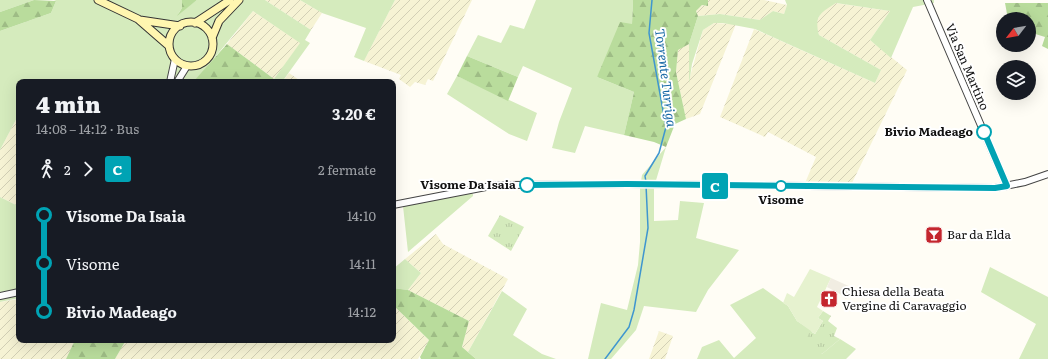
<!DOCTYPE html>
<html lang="it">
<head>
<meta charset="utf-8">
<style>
	body { margin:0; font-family:Literata,serif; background:#242831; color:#f1f3f6; height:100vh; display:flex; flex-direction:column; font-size:15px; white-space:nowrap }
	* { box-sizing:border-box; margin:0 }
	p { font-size:13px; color:#9ea1a6 }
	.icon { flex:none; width:22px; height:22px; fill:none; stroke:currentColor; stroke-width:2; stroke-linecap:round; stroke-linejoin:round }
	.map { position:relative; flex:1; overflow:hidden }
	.sheet { position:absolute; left:16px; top:79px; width:380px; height:264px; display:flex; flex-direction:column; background:#171b24; border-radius:8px; box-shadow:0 4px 16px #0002 }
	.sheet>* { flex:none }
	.badge { padding:0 8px; border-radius:3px; font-size:14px; line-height:26px }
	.needle { width:26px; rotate:239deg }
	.fabs { position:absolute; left:996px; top:12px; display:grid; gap:8px }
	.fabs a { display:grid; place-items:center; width:40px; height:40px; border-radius:50%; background:#171b24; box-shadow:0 4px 16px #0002; font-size:20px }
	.map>.badge { position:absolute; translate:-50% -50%; box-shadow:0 0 0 2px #fff }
	.legs { display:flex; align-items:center; gap:6px; height:44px; padding:0 20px; font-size:13px }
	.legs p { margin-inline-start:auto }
	.head { display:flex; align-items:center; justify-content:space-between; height:68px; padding:0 20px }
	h1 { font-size:22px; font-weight:800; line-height:30px }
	ul { padding:0 20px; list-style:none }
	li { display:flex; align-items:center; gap:14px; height:48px; font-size:15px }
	li i { display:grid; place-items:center; width:6px; height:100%; margin:0 5px; background:currentColor }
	li i::after { content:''; width:10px; height:10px; margin:-5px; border:3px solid; border-radius:50%; background:#171b24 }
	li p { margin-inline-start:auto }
	li:first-child i { background:linear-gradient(#0000 50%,currentColor 0) }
	li:last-child i { background:linear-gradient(currentColor 50%,#0000 0) }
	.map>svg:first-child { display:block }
</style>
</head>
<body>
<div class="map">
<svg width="1048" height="359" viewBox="0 0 1048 359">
	<defs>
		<pattern id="farmland-furrows" width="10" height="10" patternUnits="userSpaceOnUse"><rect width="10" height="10" fill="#f6f3d4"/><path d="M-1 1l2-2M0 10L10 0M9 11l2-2" fill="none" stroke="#d2cfb5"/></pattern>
		<pattern id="forest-firs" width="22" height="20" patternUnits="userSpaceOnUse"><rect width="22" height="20" fill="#b9dc9c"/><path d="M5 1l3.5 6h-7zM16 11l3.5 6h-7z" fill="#9ebc85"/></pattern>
		<pattern id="park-tufts" width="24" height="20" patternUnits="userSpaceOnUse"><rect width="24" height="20" fill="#d5ebbd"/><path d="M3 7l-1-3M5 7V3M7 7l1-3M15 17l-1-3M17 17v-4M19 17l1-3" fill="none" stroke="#b6c8a1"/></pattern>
	</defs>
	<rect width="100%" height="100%" fill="#fffdf5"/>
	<path fill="url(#farmland-furrows)" d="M 265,0 L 300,0 L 322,13 L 311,30 Z
		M 395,0 L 472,0 L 433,81 L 428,79 L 425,85 L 415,82 L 410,87 L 399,79 L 401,75 L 364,61 Z
		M 708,0 L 764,0 L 787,5 L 784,14 L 773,11 L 760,20 L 720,14 L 698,16 L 696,11 L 702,5 L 708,6 Z
		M 835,3 L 890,11 L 870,40 L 907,70 L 852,183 L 805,183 L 816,157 L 768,132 L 765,137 L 720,117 L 754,29 L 875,83 L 881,70 L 819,35 L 816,24 L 821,12 Z
		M 253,11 L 301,43 L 274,79 L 227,44 Z
		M 714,23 L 736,24 L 700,114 L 686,119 L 676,72 L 678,49 L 689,44 L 689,80 L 703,30 Z
		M 289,73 L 302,82 L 282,82 Z
		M 19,114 L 19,131 L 16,137 L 19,138 L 19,200 L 16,205 L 0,197 L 0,150 Z
		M 436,234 L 443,244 L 508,279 L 468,352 L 462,347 L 469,321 L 408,290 L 421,273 L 405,259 Z
		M 19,299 L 19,340 L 75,340 L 66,359 L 0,359 L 0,302 Z
		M 393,305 L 429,340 L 418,359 L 115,359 L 126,340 L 393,340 Z
		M 659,331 L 673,336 L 665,359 L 649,359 Z"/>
	<path fill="#d5ebbd" d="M 0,0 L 34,0 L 0,12 Z
		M 54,0 L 182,0 L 182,8 L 178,14 L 197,0 L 265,0 L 311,30 L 305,40 L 310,43 L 282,82 L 277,82 L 274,79 L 300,43 L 253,11 L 202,73 L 193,82 L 80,82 L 79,79 L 63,82 L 19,82 L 19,114 L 0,150 L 0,31 L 51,13 L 56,1 Z
		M 300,0 L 395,0 L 364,61 L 354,57 L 366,28 L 322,13 Z
		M 536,0 L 633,0 L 632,24 L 597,77 L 634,92 L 624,135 L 585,126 L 575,153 L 552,148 L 559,122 L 572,88 L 523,66 L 518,77 L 467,56 L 478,35 L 501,43 L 510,25 L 524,29 Z
		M 785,0 L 934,0 L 934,3 L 913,7 L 891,58 L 870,40 L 890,11 L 836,3 C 820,13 814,16 819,35 L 881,70 L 875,83 L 755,29 L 723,23 L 714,23 L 703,30 L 692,64 L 689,84 L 689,44 L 698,16 L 720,14 L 760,20 L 773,11 L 784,14 L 787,5 Z
		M 457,76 L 537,113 L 527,141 L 509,134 L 447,94 Z
		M 666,147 L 654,187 L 654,221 L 678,220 L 680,201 L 704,203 L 696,238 L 739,250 L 708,290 L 696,312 L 644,306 L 636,330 L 611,359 L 588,359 L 601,303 L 627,310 L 638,265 L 640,242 L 640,188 L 642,175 Z
		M 471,193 L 473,194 L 473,196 L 408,252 L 403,206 Z
		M 0,197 L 16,205 L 19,200 L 19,298 L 0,302 Z
		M 405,259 L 421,273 L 408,290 L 393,288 L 393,269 Z
		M 990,267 L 1048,297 L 1048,359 L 1019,359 L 1036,324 L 981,292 Z
		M 763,288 L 788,306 L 797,321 L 811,330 L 822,354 L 840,339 L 856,349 L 846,359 L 697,359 L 702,347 L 719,340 L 734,358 L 756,338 L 730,305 Z
		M 502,291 L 527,309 L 513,335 L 542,354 L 556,359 L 476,359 L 468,352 Z"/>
	<path fill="url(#forest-firs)" d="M 34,0 L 56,1 L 51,13 L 0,31 L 0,12 Z
		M 182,0 L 197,0 L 177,16 L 182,8 Z
		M 633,0 L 708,0 L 708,6 L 702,5 L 696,11 L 698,16 L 689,44 L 678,50 L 676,72 L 686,119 L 675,124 L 666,147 L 654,142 L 624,135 L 634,92 L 597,77 L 620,22 L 632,24 Z
		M 1005,3 L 1048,3 L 1048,49 L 1042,46 L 1045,37 L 1029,32 L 1029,19 L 1008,19 Z
		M 227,44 L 274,79 L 277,82 L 193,82 Z
		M 467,56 L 518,77 L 508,101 L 457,76 Z
		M 393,288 L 408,290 L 469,321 L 462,347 L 476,359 L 421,359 L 420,357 L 429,340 L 393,305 Z
		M 75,340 L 126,340 L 115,359 L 66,359 Z"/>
	<path fill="url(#park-tufts)" d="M 500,215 L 524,227 L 511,251 L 488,236 Z
		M 823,311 L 831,316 L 828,321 L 837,328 L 834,336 L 840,339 L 822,354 L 807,338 L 810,331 L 815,334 L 823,321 L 818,318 Z"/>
	<path fill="#e6f2cf" d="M 810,269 L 831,278 L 817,307 L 823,311 L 818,318 L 823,321 L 815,334 L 797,321 L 788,306 L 783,303 L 787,293 L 794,297 Z"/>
	<path fill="#f1ede2" d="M 831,278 L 853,288 L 846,299 L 840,294 L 827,287 Z"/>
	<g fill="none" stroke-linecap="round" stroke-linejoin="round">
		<path stroke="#3f96cf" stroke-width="1.5" d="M 646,182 L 645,176 L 659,153 L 666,127 L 649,33 L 652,0
			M 605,359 L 629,327 L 634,310 L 648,228 L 646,185"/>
		<defs>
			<path id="tertiary" d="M 927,0 L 1007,186
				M 170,82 L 175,59
				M 177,82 L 187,66
				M 393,205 L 496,185 L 627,184 L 995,188 L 1025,182 L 1048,174
				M 0,296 L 19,292"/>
			<path id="secondary" d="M 98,0 L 138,19 L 169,46
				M 140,20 L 180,26
				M169 44a22 22 0 1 1 44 0a22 22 0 1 1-44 0Z
				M 195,23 L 230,0
				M 212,38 L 219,21 L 239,0"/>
		</defs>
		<use href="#tertiary" stroke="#444" stroke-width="8"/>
		<use href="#secondary" stroke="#333" stroke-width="9"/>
		<use href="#tertiary" stroke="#fff" stroke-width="6"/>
		<use href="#secondary" stroke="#fff6b0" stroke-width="7"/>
	</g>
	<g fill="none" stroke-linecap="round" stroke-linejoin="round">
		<defs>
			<path id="line-1" d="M 527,185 L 627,184 L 995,188 L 1007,186 L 984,132"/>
		</defs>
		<use href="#line-1" stroke="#fff" stroke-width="9"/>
		<use href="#line-1" stroke="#00a3b4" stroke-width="6"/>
	</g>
	<defs>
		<symbol id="bar-square" viewBox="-11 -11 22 22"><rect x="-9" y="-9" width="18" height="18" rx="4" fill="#c4262e" stroke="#fff"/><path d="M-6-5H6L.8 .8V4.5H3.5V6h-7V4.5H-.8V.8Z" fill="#fff"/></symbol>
		<symbol id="church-square" viewBox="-11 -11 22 22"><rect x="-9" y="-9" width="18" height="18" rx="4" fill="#c4262e" stroke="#fff"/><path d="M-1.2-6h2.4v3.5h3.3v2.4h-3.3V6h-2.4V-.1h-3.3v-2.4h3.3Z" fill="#fff"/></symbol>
	</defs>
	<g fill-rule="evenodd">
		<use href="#bar-square" x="924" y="225" width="20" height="20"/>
		<use href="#church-square" x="819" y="289" width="20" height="20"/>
	</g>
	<g fill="#fff" stroke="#00a3b4" stroke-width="2">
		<circle cx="984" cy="132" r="7"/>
		<circle cx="527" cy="185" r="7"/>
		<circle cx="781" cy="186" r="5"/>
	</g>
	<g text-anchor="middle" stroke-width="4" stroke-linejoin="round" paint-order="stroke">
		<g font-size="12" fill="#111" stroke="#fff">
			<text transform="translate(967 67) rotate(67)" y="4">Via San Martino</text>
		</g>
		<g font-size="12" font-weight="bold" fill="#111" stroke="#fff" text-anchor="end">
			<text x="973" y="136">Bivio Madeago</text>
			<text x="516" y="189">Visome Da Isaia</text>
			<text x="781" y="204" text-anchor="middle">Visome</text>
		</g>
		<g font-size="12" fill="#111" stroke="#fff" text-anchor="start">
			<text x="947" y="239">Bar da Elda</text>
			<text x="842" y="296">Chiesa della Beata<tspan x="842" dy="14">Vergine di Caravaggio</tspan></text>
		</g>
		<g font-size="13" font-style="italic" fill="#1768a6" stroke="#fff">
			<text transform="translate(666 78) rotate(83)" y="5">Torrente Turriga</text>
		</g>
	</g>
</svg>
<div class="fabs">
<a><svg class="needle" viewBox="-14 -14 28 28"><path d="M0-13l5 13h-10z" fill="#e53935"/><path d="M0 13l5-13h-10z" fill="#9ea1a6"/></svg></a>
<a><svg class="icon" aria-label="layers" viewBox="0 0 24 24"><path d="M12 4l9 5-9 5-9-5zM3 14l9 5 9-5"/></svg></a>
</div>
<b class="badge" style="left:715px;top:186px;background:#00a3b4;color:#fff">C</b>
<section class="sheet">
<div class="head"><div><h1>4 min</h1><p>14:08 – 14:12 · Bus</p></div><b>3.20 €</b></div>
<div class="legs"><svg class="icon" aria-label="walk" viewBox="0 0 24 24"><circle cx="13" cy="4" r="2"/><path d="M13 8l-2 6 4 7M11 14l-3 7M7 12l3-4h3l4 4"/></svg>2<svg class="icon" aria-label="forward" viewBox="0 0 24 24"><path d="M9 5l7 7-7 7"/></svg><b class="badge" style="background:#00a3b4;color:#fff">C</b><p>2 fermate</p></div>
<ul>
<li><i style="color:#00a3b4"></i><b>Visome Da Isaia</b><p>14:10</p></li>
<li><i style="color:#00a3b4"></i><span>Visome</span><p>14:11</p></li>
<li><i style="color:#00a3b4"></i><b>Bivio Madeago</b><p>14:12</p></li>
</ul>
</section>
</div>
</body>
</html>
